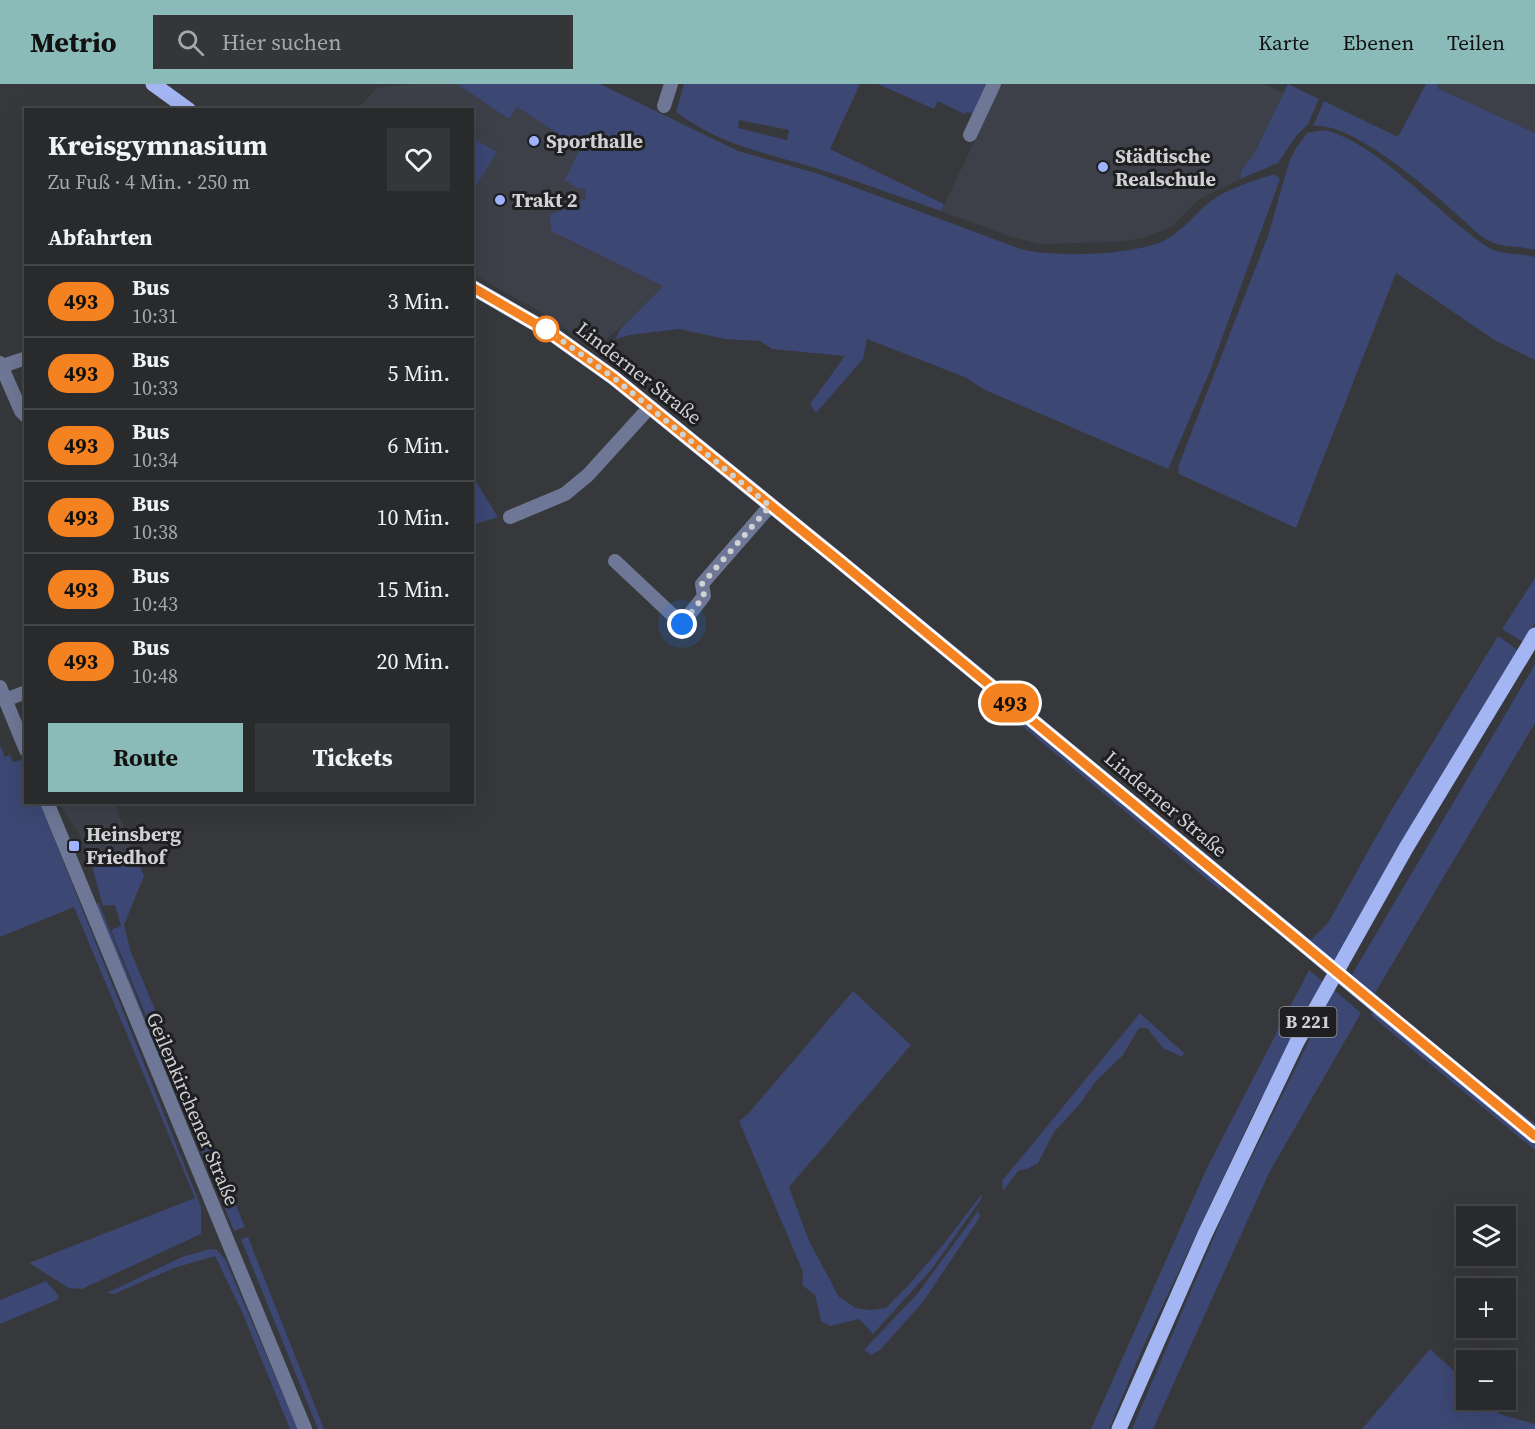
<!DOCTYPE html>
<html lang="de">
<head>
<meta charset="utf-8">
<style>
	body { margin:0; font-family:"Source Serif 4",serif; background:#353638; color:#f1f3f6; height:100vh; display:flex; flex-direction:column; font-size:22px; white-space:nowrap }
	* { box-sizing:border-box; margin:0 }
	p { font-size:20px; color:#a5a7a9 }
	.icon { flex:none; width:33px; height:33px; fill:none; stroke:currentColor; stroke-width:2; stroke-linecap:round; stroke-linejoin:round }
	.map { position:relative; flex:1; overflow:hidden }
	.sheet { position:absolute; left:24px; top:24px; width:450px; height:696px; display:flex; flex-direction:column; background:#292a2c; border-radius:0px; box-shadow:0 6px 24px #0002,0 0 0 2px #454648 }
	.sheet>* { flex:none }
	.badge { padding:0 12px; border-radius:20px; font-size:21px; line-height:39px }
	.controls { position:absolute; left:1456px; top:1122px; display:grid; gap:12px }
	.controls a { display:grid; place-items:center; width:60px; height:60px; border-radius:0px; background:#292a2c; box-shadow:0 6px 24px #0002,0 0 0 2px #454648; font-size:30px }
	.you { position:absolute; width:30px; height:30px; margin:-15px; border:4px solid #fff; border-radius:50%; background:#1a73e8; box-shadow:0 0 0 9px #1a73e833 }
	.map>.badge { position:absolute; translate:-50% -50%; box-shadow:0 0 0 3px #fff }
	h2 { padding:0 24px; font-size:22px; line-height:54px }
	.round { display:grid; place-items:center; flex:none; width:63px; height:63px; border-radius:0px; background:#353638 }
	.overview { display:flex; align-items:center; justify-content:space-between; height:102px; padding:0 24px }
	h1 { font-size:28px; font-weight:700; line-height:45px }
	.action { display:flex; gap:12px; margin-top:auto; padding:12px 24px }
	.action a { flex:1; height:69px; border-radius:0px; background:#8bbbb9; color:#111; font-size:24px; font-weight:700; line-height:69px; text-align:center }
	.action a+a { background:#353638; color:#f1f3f6 }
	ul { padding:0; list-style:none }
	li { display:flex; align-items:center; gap:18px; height:72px; padding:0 24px; border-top:2px solid #454648 }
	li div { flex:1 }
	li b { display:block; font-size:22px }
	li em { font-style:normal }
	li .badge { min-width:66px; font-weight:700; text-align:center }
	header { display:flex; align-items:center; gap:36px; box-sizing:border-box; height:84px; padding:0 30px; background:#8bbbb9; color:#111 }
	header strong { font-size:28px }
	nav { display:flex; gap:33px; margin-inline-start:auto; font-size:21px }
	.search { width:420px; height:54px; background:#353638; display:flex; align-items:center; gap:15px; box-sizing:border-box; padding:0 21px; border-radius:0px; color:#a5a7a9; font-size:22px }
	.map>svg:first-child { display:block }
</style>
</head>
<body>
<header>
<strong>Metrio</strong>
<div class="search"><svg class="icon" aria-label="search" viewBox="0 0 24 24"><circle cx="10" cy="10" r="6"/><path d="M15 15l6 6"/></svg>Hier suchen</div>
<nav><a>Karte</a><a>Ebenen</a><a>Teilen</a></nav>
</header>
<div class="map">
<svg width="1535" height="1345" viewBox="0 0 1535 1345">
	<rect width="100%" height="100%" fill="#37383b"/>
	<path fill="#3d4049" d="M 411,0 L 457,0 L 509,35 L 517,23 L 580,64 L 607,77 L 570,156 L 663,202 L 621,243 L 592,266 L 555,236 L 473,190 L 472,26 L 356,26 L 377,4 Z
		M 1002,0 L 1264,0 L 1284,9 L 1254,70 L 1241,87 L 1240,95 L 1198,116 L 1171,143 L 1142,154 L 1118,158 L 1039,160 L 1009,152 L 941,127 Z
		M 1438,0 L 1535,0 L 1535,49 L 1437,4 Z
		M 58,719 L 114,719 L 132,763 L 92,782 L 78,748 Z"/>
	<path fill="#3c4773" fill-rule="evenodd" d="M 457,0 L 600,0 L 738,67 L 819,90 L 1021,165 C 1054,174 1130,171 1161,158 C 1182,149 1194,130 1211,117 C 1229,104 1253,97 1274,90 L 1280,95 L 1210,287 L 1168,385 L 983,305 L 967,294 L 867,255 L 863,275 L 816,329 L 810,320 L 845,272 L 772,265 L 760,257 L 725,255 L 679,245 L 630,251 L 616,255 L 613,259 L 621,244 L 663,202 L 551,147 L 550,131 L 585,115 L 586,105 L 577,104 L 565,96 L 580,64 L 517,23 L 509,35 Z
		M 684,0 L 860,0 L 830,65 L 944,120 L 941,127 C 903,114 866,100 828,88 C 771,69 726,65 676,28 ZM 739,36 L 789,46 L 787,56 L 738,44 Z
		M 878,0 L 990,0 L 975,30 L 966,28 L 964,30 L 938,17 L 934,25 Z
		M 1288,0 L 1319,15 L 1308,40 L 1296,52 L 1278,79 L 1240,95 L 1241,87 L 1254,70 Z
		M 1426,0 L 1438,0 L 1437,4 L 1535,49 L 1535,166 C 1513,160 1504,166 1482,153 C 1449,123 1357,37 1313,42 L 1324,17 L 1398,53 Z
		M 1325,46 C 1382,61 1440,133 1491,165 C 1504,171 1520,169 1535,173 L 1535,276 L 1496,257 L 1396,189 L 1296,444 L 1179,390 L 1178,383 L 1268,152 L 1289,78 L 1296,64 L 1307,49 Z
		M 473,54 L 497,68 L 473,107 Z
		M 473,393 L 498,433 L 473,441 Z
		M 1535,494 L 1535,539 L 1523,558 L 1502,545 Z
		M 1498,552 L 1519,567 L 1334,882 L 1213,777 L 1311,856 L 1328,839 L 1389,730 Z
		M 1535,580 L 1535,639 L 1375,909 L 1433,960 L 1535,1040 L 1535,1048 L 1350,894 Z
		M 995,616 L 1222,802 L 1221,807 L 992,617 Z
		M 0,661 L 5,673 L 10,671 L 13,678 L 21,676 L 24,679 L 26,718 L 40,719 L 201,1123 L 201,1150 L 82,1205 L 69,1204 L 29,1179 L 195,1114 L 74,823 L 0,853 Z
		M 132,763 L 144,792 L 124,841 L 131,868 L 245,1143 L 234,1147 L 111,846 L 121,842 L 115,821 L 103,822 L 92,782 Z
		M 99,819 L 229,1146 L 96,820 Z
		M 1309,886 L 1325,899 L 1256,1024 L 1144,1261 L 1109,1345 L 1091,1345 L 1206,1086 Z
		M 1334,906 L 1361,929 L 1269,1089 L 1153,1345 L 1132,1345 L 1225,1127 Z
		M 853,907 L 911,961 L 789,1103 L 809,1157 L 839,1213 L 856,1224 L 871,1226 L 886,1224 L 906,1204 L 943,1161 L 981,1111 L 982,1114 L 931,1186 L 873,1250 L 859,1235 L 830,1242 L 821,1237 L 815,1211 L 802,1201 L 803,1188 L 739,1037 L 747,1031 Z
		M 1140,929 L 1184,969 L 1182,973 L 1163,964 L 1147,944 L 1139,944 L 1123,971 L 1096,997 L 1079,1021 L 1054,1048 L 1038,1079 L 1027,1085 L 1018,1087 L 1003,1107 L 1002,1097 Z
		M 1374,929 L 1535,1061 L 1535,1066 L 1386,944 L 1370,930 Z
		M 978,1127 L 980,1132 L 978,1136 L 923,1218 L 880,1266 L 871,1271 L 864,1266 L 918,1209 Z
		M 248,1153 L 324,1345 L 318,1345 L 241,1155 Z
		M 210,1165 L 217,1166 L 225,1175 L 298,1345 L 290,1345 L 242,1228 L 215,1172 L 174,1184 L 114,1210 L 107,1209 L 182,1173 Z
		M 46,1197 L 59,1212 L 57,1216 L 0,1240 L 0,1216 Z
		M 1430,1265 L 1467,1299 L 1467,1316 L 1485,1316 L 1500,1330 L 1535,1340 L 1535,1345 L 1362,1345 Z"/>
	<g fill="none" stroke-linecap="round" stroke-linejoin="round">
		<path stroke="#6e7795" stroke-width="14" d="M 664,22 L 671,0
			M 970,51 L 994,0
			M 0,279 L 21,327 L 26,332
			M 0,283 L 26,274
			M 510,433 L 565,410 L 588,391 L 649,324
			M 615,477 L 682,540 L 704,512 L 702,500 L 770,422
			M 0,603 L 26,666
			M 5,616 L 26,608
			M 47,718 L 305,1345"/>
		<path stroke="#a3b5f2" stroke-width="15" d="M 153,0 L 189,26
			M 472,203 L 548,247 L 614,294 L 837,475 L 1292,851
			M 1382,926 L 1535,1052
			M 1119,1345 L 1205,1150 L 1297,958 L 1406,764 L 1535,551"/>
		<path stroke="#a3b5f2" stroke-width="15" d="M 1292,851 L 1382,926"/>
	</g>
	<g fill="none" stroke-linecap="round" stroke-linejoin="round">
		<defs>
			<path id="line" d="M 472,203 L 548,247 L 614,294 L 837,475 L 1535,1052"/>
		</defs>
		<use href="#line" stroke="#fff" stroke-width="14"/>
		<use href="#line" stroke="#f58220" stroke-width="9"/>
		<path stroke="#d0d1d3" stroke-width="6" stroke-dasharray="0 10.8" d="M 546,245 L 614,294 L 770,422 L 702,500 L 704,512 L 682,540"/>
	</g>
	<g fill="#9fb3fd" stroke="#1f1f21" stroke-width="2">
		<circle cx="534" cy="57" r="6"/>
		<circle cx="1103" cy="83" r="6"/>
		<circle cx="500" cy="116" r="6"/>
		<rect x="68" y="756" width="12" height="12" rx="3"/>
	</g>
	<circle fill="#fff" stroke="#f58220" stroke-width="3" cx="546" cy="245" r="12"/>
	<g text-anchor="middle" stroke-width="6" stroke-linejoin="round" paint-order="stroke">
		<rect fill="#1f1f21" stroke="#9b9c9e" stroke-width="1.5" x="1279.5" y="923" width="57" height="30" rx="4.5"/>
		<g font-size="18" font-weight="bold" fill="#d0d1d3">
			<text x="1308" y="944">B 221</text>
		</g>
		<g font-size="20" font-weight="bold" fill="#d0d1d3" stroke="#1f1f21" text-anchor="start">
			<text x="546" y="64">Sporthalle</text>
			<text x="1115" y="79">Städtische<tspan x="1115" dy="23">Realschule</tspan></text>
			<text x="512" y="123">Trakt 2</text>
			<text x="86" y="757">Heinsberg<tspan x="86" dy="23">Friedhof</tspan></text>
		</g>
		<g font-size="20" fill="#d0d1d3" stroke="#1f1f21">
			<text transform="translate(639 289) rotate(38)" y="7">Linderner Straße</text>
			<text transform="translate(1166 720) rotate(40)" y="7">Linderner Straße</text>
			<text transform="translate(193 1025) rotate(67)" y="7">Geilenkirchener Straße</text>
		</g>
	</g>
</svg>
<div class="controls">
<a><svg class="icon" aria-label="layers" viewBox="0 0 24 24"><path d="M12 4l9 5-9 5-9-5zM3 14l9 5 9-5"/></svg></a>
<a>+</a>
<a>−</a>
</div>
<div class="you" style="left:682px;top:540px"></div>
<b class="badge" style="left:1010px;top:619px;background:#f58220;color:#111">493</b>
<section class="sheet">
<div class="overview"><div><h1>Kreisgymnasium</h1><p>Zu Fuß · 4 Min. · 250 m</p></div><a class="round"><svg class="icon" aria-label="heart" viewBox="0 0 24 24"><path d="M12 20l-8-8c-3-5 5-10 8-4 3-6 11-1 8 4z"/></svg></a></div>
<h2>Abfahrten</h2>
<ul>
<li><span class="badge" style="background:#f58220;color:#111">493</span><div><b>Bus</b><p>10:31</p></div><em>3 Min.</em></li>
<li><span class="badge" style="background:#f58220;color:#111">493</span><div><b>Bus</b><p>10:33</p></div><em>5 Min.</em></li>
<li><span class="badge" style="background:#f58220;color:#111">493</span><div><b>Bus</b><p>10:34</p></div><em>6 Min.</em></li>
<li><span class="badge" style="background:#f58220;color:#111">493</span><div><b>Bus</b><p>10:38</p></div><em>10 Min.</em></li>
<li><span class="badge" style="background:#f58220;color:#111">493</span><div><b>Bus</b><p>10:43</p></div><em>15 Min.</em></li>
<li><span class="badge" style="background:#f58220;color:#111">493</span><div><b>Bus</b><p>10:48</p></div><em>20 Min.</em></li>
</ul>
<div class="action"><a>Route</a><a>Tickets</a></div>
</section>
</div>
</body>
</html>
